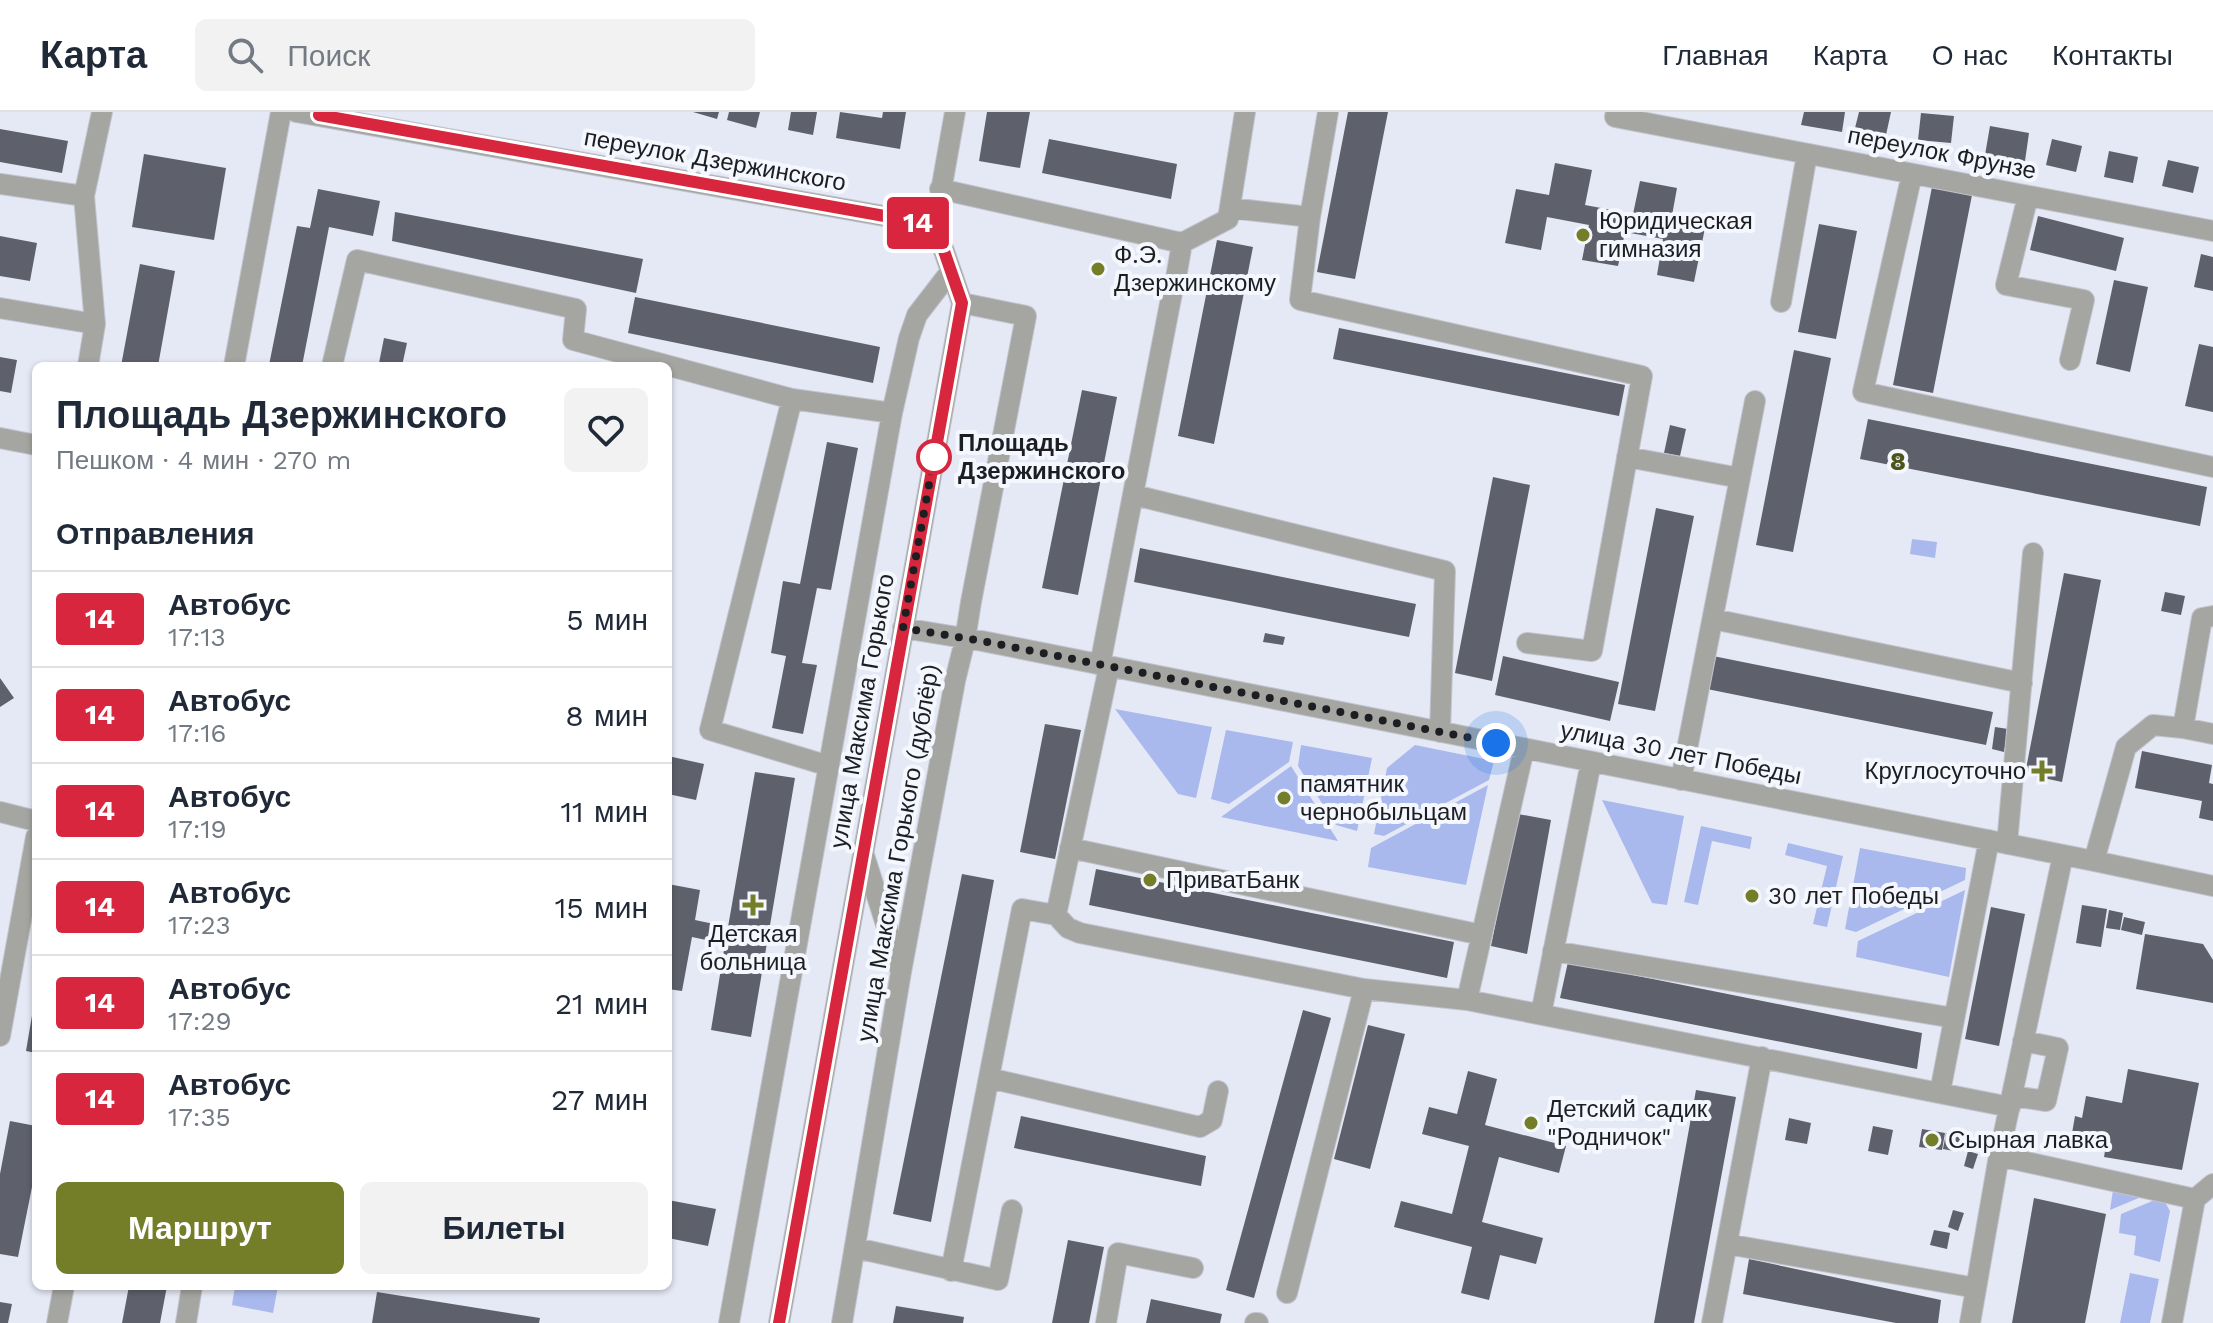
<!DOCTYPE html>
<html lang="ru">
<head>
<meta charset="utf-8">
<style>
	body { margin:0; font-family:"Work Sans",sans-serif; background:#f2f2f3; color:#1f2937; height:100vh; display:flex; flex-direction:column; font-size:30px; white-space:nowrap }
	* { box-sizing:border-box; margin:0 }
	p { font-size:26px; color:#747a83 }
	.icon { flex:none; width:44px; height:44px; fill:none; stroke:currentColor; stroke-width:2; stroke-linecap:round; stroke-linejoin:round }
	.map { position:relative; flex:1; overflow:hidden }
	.drawer { position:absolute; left:32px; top:250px; width:640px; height:928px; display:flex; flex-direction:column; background:#fff; border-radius:12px; box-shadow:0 2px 6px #0004 }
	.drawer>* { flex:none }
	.badge { padding:0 16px; border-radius:6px; font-size:28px; line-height:52px }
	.you { position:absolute; width:40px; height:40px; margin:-20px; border:6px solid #fff; border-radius:50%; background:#1a73e8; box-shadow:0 0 0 12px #1a73e833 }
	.map>.badge { position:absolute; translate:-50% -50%; box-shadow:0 0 0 4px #fff }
	h2 { padding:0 24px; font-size:30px; line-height:72px }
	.round { display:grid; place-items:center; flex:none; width:84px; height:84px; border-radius:12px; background:#f2f2f3 }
	.summary { display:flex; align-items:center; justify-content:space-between; height:136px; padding:0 24px }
	h1 { font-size:38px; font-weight:700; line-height:60px }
	.cta { display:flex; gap:16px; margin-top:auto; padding:16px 24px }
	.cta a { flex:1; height:92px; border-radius:12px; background:#747e29; color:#fff; font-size:32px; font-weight:700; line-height:92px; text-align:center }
	.cta a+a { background:#f2f2f3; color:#1f2937 }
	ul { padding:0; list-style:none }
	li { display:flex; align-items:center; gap:24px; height:96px; padding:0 24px; border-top:2px solid #e0e1e3 }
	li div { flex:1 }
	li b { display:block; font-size:30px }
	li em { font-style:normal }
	li .badge { min-width:88px; font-weight:700; text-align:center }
	header { display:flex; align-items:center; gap:48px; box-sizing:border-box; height:112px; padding:0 40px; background:#fff; border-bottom:2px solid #e0e1e3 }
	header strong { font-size:38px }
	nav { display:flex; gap:44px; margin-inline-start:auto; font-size:28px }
	.search { width:560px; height:72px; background:#f2f2f3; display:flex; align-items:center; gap:20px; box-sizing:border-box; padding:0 28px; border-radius:12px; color:#747a83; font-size:30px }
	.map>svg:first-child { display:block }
</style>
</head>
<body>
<header>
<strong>Карта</strong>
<div class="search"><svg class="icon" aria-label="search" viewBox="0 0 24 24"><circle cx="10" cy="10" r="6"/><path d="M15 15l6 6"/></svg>Поиск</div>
<nav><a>Главная</a><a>Карта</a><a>О нас</a><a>Контакты</a></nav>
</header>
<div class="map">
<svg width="2213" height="1211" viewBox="0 0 2213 1211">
	<rect width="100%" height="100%" fill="#e5e9f5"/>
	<path fill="#a9b9ed" d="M 1912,427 L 1937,430 L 1935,446 L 1910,442 Z
		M 1115,597 L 1212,615 L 1196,686 L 1178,682 Z
		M 1226,618 L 1293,630 L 1289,650 L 1229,692 L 1211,687 Z
		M 1301,633 L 1372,646 L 1357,719 L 1336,713 L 1298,654 Z
		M 1415,633 L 1494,649 L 1489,668 L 1384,724 L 1374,722 L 1387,656 Z
		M 1291,654 L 1338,729 L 1221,705 Z
		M 1488,673 L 1466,773 L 1368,755 L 1371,736 Z
		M 1602,688 L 1684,704 L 1667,793 L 1652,791 Z
		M 1701,714 L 1752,725 L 1750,737 L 1712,729 L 1698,793 L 1684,790 Z
		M 1788,731 L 1843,744 L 1827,815 L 1813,812 L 1827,754 L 1785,743 Z
		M 1860,736 L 1966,756 L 1965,768 L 1856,820 L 1845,817 Z
		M 1965,778 L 1949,865 L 1856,845 L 1858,829 Z
		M 2113,1078 L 2146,1083 L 2110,1098 Z
		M 2162,1085 L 2170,1099 L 2160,1150 L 2134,1143 L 2136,1124 L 2119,1121 L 2121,1102 Z
		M 2130,1161 L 2159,1167 L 2150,1211 L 2120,1211 Z
		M 235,1174 L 278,1174 L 273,1201 L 232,1193 Z"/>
	<path fill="#5e616b" d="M 693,0 L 719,0 L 717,7 Z
		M 729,0 L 760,0 L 756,16 L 727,8 Z
		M 791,0 L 817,0 L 813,23 L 788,18 Z
		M 840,0 L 882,6 L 883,0 L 906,0 L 900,37 L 836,26 Z
		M 987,0 L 1030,0 L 1020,56 L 979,49 Z
		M 1348,0 L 1388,0 L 1355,167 L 1317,160 Z
		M 1804,0 L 1845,0 L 1842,20 L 1801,13 Z
		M 1859,0 L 1891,0 L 1886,23 L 1855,16 Z
		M 1921,1 L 1954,4 L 1951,31 L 1918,28 Z
		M 1990,14 L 2029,21 L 2025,49 L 1985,43 Z
		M 0,17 L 68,29 L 62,61 L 0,50 Z
		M 1049,27 L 1177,52 L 1171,87 L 1042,61 Z
		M 2052,27 L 2082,34 L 2076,60 L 2046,53 Z
		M 2109,39 L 2138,45 L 2133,71 L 2104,65 Z
		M 144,42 L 226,56 L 214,128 L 132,115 Z
		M 2168,48 L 2199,55 L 2193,81 L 2162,74 Z
		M 1555,51 L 1592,58 L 1585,93 L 1633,102 L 1640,69 L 1677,76 L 1671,109 L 1705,116 L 1694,170 L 1657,163 L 1663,127 L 1625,120 L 1618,154 L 1582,148 L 1589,113 L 1547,105 L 1541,138 L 1505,131 L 1516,77 L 1549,83 Z
		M 1932,75 L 1972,83 L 1933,281 L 1893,273 Z
		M 318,77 L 380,89 L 373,124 L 329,115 L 302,254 L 269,253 L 297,114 L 310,116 Z
		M 395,100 L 643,147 L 636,181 L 392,129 Z
		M 2038,104 L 2124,126 L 2116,159 L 2030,138 Z
		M 1819,112 L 1857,119 L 1836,227 L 1798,220 Z
		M 0,124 L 37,131 L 30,169 L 0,164 Z
		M 1217,128 L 1253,135 L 1214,332 L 1178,324 Z
		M 2201,142 L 2213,145 L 2213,179 L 2194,175 Z
		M 140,152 L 175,159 L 158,254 L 121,254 Z
		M 2114,168 L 2148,175 L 2130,260 L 2096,252 Z
		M 635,185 L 880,235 L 873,271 L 628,221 Z
		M 1339,216 L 1625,273 L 1619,304 L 1333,247 Z
		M 384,226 L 407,231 L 402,254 L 379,251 Z
		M 2199,232 L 2213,235 L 2213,300 L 2185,294 Z
		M 1794,238 L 1831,246 L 1793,440 L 1756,433 Z
		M 0,245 L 17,248 L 11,281 L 0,279 Z
		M 1082,278 L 1117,285 L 1078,483 L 1042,476 Z
		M 1868,307 L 2207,375 L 2200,414 L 1860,347 Z
		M 1670,313 L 1686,317 L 1680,344 L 1664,341 Z
		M 827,330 L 858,336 L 831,478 L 817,476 L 802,551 L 817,553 L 803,622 L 772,616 L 786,544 L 771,541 L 783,469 L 800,472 Z
		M 1493,365 L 1530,373 L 1492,569 L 1455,561 Z
		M 1656,396 L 1694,404 L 1655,599 L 1618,592 Z
		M 1140,436 L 1416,492 L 1409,525 L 1134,470 Z
		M 2064,461 L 2101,468 L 2062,670 L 2025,662 Z
		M 2165,480 L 2185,484 L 2181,503 L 2161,499 Z
		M 1265,521 L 1285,525 L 1283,533 L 1263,530 Z
		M 1503,544 L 1619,570 L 1610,609 L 1495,583 Z
		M 1713,544 L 1993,600 L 1986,633 L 1707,577 Z
		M 0,566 L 14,586 L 0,595 Z
		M 1045,612 L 1081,618 L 1055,747 L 1020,740 Z
		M 1995,615 L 2008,617 L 2004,640 L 1992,637 Z
		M 2142,639 L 2212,653 L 2209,671 L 2213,672 L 2213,709 L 2199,706 L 2202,689 L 2135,676 Z
		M 668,644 L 704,652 L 696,688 L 668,682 Z
		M 755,660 L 795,666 L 751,925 L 711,918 L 725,832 L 692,825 L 682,879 L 668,877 L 668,772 L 700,778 L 695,808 L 728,815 Z
		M 1518,702 L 1551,708 L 1527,842 L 1491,834 Z
		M 1096,757 L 1454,830 L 1447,866 L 1089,793 Z
		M 962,762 L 994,768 L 931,1110 L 893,1102 Z
		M 2082,793 L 2107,797 L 2101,835 L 2076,831 Z
		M 1991,795 L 2025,802 L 1999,934 L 1965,927 Z
		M 2109,798 L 2123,801 L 2120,818 L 2106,816 Z
		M 2124,805 L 2145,810 L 2142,823 L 2121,818 Z
		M 2145,822 L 2203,832 L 2213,848 L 2213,891 L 2136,877 Z
		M 1568,850 L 1922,921 L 1917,957 L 1560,886 Z
		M 34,892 L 36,892 L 36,941 L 26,939 Z
		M 1303,898 L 1331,906 L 1254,1186 L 1226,1178 Z
		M 1368,913 L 1405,922 L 1370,1057 L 1334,1047 Z
		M 2128,957 L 2199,971 L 2182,1058 L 2104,1045 L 2106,1033 L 2071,1027 L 2075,1004 L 2082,1006 L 2086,984 L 2122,991 Z
		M 1468,959 L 1497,967 L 1485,1013 L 1566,1034 L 1559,1061 L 1499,1045 L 1482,1110 L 1543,1126 L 1536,1152 L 1500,1143 L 1489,1188 L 1461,1181 L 1472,1135 L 1394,1115 L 1401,1089 L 1452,1102 L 1469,1034 L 1422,1022 L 1429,995 L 1457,1002 Z
		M 1696,978 L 1736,985 L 1694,1211 L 1654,1211 Z
		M 1021,1004 L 1206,1044 L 1201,1074 L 1014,1036 Z
		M 1789,1006 L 1811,1011 L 1807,1032 L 1785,1028 Z
		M 10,1009 L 36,1014 L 36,1055 L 18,1145 L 0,1142 L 0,1062 Z
		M 1873,1014 L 1893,1018 L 1888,1043 L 1868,1039 Z
		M 1922,1017 L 1945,1021 L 1942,1038 L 1919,1035 Z
		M 1946,1021 L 1962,1025 L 1959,1040 L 1943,1037 Z
		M 1963,1027 L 1978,1029 L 1977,1037 L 1962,1035 Z
		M 1968,1039 L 1978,1042 L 1973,1057 L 1964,1054 Z
		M 2034,1086 L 2106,1102 L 2085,1211 L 2012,1211 Z
		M 668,1088 L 716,1097 L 708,1134 L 668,1126 Z
		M 1953,1098 L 1964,1101 L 1958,1119 L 1948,1115 Z
		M 1934,1118 L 1950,1121 L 1947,1137 L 1930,1133 Z
		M 1068,1128 L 1104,1135 L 1089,1211 L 1052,1211 Z
		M 1749,1147 L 1941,1188 L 1938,1211 L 1896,1211 L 1743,1182 Z
		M 129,1174 L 167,1174 L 160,1211 L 122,1211 Z
		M 377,1180 L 540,1206 L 539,1211 L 372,1211 Z
		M 1151,1187 L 1222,1202 L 1220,1211 L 1146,1211 Z
		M 0,1190 L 12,1192 L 8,1211 L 0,1211 Z
		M 896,1194 L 964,1205 L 963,1211 L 893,1211 Z"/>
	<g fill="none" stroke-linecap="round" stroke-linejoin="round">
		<defs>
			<path id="minor" d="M 296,0 L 935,113
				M 1616,0 L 1615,5 L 2213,119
				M 1912,62 L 1863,280 L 2213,355
				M 0,72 L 84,84
				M 940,77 L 1182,131 L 1176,166
				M 2028,84 L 2006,173 L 2084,188 L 2070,248
				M 1230,96 L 1310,105 L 1328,0
				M 1310,105 L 1300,188 L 1642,264 L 1592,539 L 1527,531
				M 1182,131 L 1228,107 L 1245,0
				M 1781,190 L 1807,42
				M 0,196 L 95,212
				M 88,254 L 95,212 L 84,84 L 102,0
				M 234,254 L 281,0
				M 332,254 L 357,148 L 576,197 L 573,228 L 792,287
				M 0,326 L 36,333
				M 1627,345 L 1740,366
				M 1134,383 L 1445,459 L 1440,620
				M 1713,507 L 2022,571
				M 903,516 L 982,529 L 2094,749 L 2213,774
				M 1100,553 L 1172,181
				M 2183,616 L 2213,622
				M 829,654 L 710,618 L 792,287 L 892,301
				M 1681,668 L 1755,289
				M 0,700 L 36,709
				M 2007,732 L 2033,441
				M 1070,736 L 1482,823
				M 864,743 L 900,857
				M 2094,749 L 2126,635 L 2153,613 L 2183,616 L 2202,506 L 2213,504
				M 1056,803 L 1068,816 L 1080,821 L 1364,877 L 1467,888 L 2010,995
				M 1553,839 L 1954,906
				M 1467,888 L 1524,637
				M 1541,902 L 1591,650
				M 0,924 L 36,725
				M 989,966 L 1200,1015 L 1212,1008 L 1218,979
				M 1940,980 L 1989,728
				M 2012,984 L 2046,989 L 2058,936 L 2023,929
				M 1999,1044 L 2195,1087
				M 1727,1132 L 1976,1176
				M 856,1136 L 998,1168 L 1012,1098
				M 951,1159 L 1022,797 L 1056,803 L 1109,555
				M 1287,1181 L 1364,877
				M 57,1211 L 64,1174
				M 186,1211 L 192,1174
				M 729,1211 L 892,301 L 909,226 L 917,203 L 951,159
				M 779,1211 L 962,191 L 935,113 L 955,0
				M 842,1211 L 901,860 L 955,569 L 965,528 L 971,490 L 1026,204 L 962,191
				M 1106,1211 L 1118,1141 L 1193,1156
				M 1255,1211 L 1258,1211
				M 1712,1211 L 1762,945
				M 1970,1211 L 1999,1044 L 2063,743
				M 2172,1211 L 2195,1087 L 2213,1072"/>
		</defs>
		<use href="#minor" stroke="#c1c4cf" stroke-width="22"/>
		<use href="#minor" stroke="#a5a6a1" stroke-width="20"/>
	</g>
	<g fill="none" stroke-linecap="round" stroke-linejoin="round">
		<defs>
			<path id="line" d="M 320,0 L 319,3 L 935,113 L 962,191 L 779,1211"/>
		</defs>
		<use href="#line" stroke="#fff" stroke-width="18"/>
		<use href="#line" stroke="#d7263d" stroke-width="12"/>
		<path stroke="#1c1e22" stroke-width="8" stroke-dasharray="0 14.4" d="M 934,345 L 903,516 L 982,529 L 1496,631"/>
	</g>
	<g fill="#747e29" stroke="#f4f7fe" stroke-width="3">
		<circle cx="1583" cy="123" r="8"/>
		<circle cx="1098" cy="157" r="8"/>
		<path d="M2038 647h8v8h8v8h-8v8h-8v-8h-8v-8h8z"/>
		<circle cx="1284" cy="686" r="8"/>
		<circle cx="1150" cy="768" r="8"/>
		<circle cx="1752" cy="784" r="8"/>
		<path d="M749 781h8v8h8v8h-8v8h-8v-8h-8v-8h8z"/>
		<circle cx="1531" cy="1011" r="8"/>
		<circle cx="1932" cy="1028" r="8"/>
	</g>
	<circle fill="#fff" stroke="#d7263d" stroke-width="4" cx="934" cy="345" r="16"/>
	<g text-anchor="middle" stroke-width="8" stroke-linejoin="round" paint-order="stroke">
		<g font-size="24" fill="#1c1e22" stroke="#f4f7fe">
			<text transform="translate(1942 41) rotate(11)" y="8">переулок Фрунзе</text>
			<text transform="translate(715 48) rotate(10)" y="8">переулок Дзержинского</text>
			<text transform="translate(862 599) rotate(-80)" y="8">улица Максима Горького</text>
			<text transform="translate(1681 641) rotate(11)" y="8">улица 30 лет Победы</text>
			<text transform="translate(898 741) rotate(-80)" y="8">улица Максима Горького (дублёр)</text>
		</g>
		<g font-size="24" fill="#1c1e22" stroke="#f4f7fe" text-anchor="start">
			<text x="1599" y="117">Юридическая<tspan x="1599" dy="28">гимназия</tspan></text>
			<text x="1114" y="151">Ф.Э.<tspan x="1114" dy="28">Дзержинскому</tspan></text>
			<text x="2026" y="667" text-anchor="end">Круглосуточно</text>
			<text x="1300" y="680">памятник<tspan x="1300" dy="28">чернобыльцам</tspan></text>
			<text x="1166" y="776">ПриватБанк</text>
			<text x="1768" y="792">30 лет Победы</text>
			<text x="753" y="830" text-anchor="middle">Детская<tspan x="753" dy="28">больница</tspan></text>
			<text x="1547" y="1005">Детский садик<tspan x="1547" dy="28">"Родничок"</tspan></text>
			<text x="1948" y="1036">Сырная лавка</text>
		</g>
		<g font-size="24" font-weight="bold" fill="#1c1e22" stroke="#f4f7fe" text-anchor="start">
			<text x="958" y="339">Площадь<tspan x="958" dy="28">Дзержинского</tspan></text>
		</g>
		<g font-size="26" font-weight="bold" fill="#4d541a" stroke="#f4f7fe">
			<text x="1898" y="358">8</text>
		</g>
	</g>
</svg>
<div class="you" style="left:1496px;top:631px"></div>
<b class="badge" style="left:918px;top:111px;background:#d7263d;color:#fff">14</b>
<section class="drawer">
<div class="summary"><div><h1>Площадь Дзержинского</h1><p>Пешком · 4 мин · 270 m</p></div><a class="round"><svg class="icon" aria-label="heart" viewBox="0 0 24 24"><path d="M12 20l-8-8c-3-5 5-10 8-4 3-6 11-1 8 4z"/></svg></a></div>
<h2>Отправления</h2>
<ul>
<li><span class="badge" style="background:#d7263d;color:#fff">14</span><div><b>Автобус</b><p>17:13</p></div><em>5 мин</em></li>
<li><span class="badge" style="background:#d7263d;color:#fff">14</span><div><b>Автобус</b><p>17:16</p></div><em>8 мин</em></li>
<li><span class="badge" style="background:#d7263d;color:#fff">14</span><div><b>Автобус</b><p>17:19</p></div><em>11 мин</em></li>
<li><span class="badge" style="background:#d7263d;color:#fff">14</span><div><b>Автобус</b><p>17:23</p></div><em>15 мин</em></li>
<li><span class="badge" style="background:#d7263d;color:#fff">14</span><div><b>Автобус</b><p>17:29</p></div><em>21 мин</em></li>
<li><span class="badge" style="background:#d7263d;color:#fff">14</span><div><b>Автобус</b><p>17:35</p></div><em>27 мин</em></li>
</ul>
<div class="cta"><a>Маршрут</a><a>Билеты</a></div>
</section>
</div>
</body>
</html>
